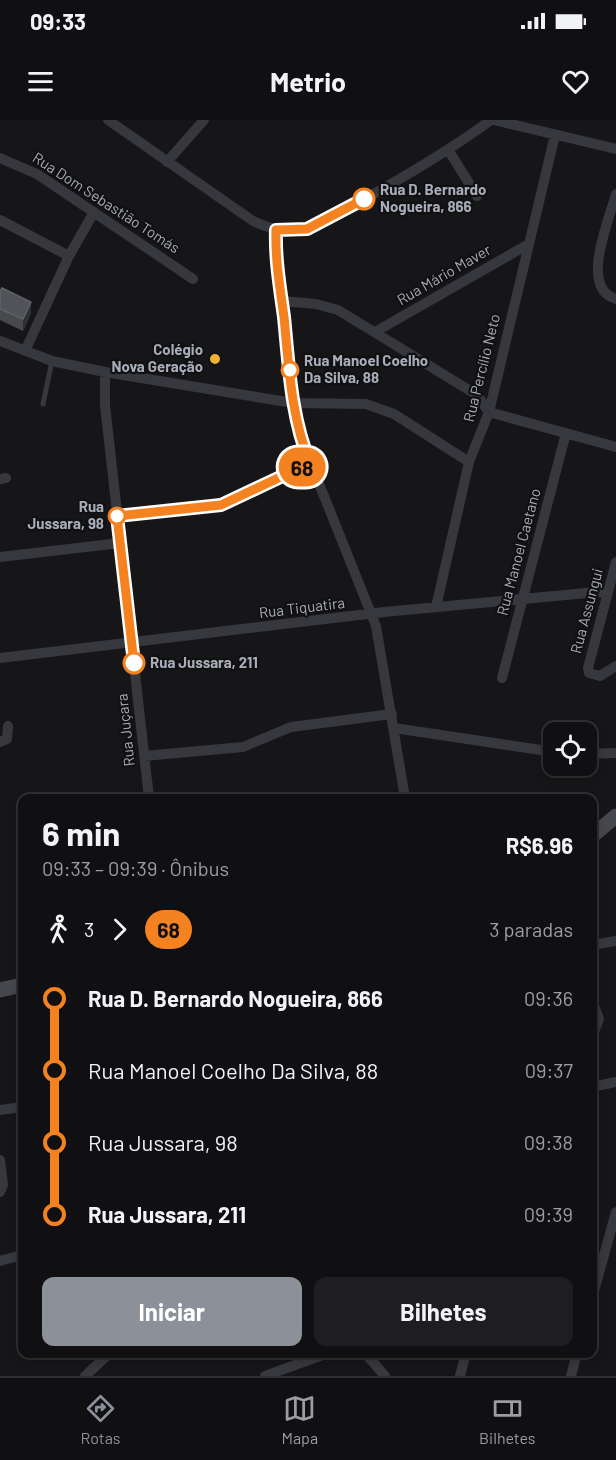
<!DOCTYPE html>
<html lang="pt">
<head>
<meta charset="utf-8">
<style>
	body { margin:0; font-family:Barlow,sans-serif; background:#1e1e20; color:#f1f3f6; height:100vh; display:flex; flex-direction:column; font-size:22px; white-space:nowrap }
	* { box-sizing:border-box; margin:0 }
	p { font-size:20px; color:#9c9d9f }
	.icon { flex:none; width:33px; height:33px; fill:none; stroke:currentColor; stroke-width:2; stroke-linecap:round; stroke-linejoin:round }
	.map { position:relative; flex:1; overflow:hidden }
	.drawer { position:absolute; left:18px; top:674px; width:579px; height:564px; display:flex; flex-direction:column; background:#101012; border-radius:12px; box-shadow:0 3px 9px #0003,0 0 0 2px #303032 }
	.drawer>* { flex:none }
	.badge { padding:0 12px; border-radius:20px; font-size:21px; line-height:39px }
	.fabs { position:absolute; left:543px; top:602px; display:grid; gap:12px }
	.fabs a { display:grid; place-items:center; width:54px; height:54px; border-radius:12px; background:#101012; box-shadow:0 3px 9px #0003,0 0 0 2px #303032; font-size:30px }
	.map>.badge { position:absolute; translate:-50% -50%; box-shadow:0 0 0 3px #fff }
	.legs { display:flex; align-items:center; gap:9px; height:66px; padding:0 24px; font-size:20px }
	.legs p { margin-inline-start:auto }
	.headline { display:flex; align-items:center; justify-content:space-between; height:102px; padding:0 24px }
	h1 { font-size:33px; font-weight:700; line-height:45px }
	.cta { display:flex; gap:12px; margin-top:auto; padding:12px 24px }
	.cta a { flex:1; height:69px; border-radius:12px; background:#8c9099; color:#fff; font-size:24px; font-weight:700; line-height:69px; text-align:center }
	.cta a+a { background:#1e1e20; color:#f1f3f6 }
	ul { padding:0 24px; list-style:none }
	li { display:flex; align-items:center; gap:21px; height:72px; font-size:22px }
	li i { display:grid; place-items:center; width:9px; height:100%; margin:0 8px; background:currentColor }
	li i::after { content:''; width:15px; height:15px; margin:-8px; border:4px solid; border-radius:50%; background:#101012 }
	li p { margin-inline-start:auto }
	li:first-child i { background:linear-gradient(#0000 50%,currentColor 0) }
	li:last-child i { background:linear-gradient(currentColor 50%,#0000 0) }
	.status { display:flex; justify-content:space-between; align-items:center; height:42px; padding:0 30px; background:#101012; direction:ltr }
	.status svg { height:16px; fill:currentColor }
	header { display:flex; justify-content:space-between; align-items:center; height:78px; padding:0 24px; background:#101012; font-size:27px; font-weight:700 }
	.menu { display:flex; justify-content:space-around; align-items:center; height:84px; border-top:2px solid #303032; background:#101012; font-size:16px; color:#9c9d9f }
	.menu a { display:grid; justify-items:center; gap:3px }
	.menu .selected { color:#8c9099 }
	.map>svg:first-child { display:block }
</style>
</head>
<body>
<div class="status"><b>09:33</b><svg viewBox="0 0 49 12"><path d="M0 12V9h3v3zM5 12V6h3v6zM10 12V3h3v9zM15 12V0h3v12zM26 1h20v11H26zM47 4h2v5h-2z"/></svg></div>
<header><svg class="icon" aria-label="menu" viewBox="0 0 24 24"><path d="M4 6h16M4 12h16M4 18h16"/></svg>Metrio<svg class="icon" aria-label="heart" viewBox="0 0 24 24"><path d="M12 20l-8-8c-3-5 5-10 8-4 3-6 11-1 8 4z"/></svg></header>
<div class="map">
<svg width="616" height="1256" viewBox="0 0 616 1256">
	<rect width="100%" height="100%" fill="#161618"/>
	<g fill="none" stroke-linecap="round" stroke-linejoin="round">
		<path stroke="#37383d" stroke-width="5" d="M 43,284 L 52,241
			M 212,678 L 234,675"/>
		<path stroke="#37383d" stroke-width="10" d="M 108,0 L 253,101 C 270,109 288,114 307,109 C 326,104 344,91 361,81 C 406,56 449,31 491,0
			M 494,0 L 616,29
			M 449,31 L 477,76
			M 0,38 L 37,54 L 193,159
			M 167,42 L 204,0
			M 616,74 C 609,100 579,169 616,179
			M 0,100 L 69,136
			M 276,110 L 276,135 L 298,311 L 376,506 L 405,678
			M 282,181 L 316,184 L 338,190 L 477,275 L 489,292 L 616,327
			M 375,212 L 527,125
			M 0,221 L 52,241 L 105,252 L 293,283 L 366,284 L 394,294 L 469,342
			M 25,231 L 69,136 L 94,92
			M 105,252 L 105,285 L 149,678
			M 0,359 L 6,358
			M 117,396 L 221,385 L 311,343
			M 0,437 L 120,423
			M 616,442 L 588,548 L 589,553 L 600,556 L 616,546
			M 436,487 L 469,342 L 489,292 L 555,15
			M 0,538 L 384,492 L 608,471
			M 502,558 L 566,313
			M 394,608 L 554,632
			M 0,622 L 7,619 L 8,606
			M 586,634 L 616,633
			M 144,636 L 243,627 L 291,607 L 392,594
			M 592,825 L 616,821
			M 592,880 L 599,899 L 592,917
			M 592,967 L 616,962
			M 0,990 L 22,987
			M 0,1040 L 3,1065 L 0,1072
			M 0,1141 L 22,1135
			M 592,1178 L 616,1092
			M 365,1233 L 385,1256
			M 85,1256 L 110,1233
			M 265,1256 L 328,1233
			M 460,1256 L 466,1233
			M 571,1256 L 577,1233"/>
		<path stroke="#45474d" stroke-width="15" d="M 592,716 L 616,696
			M 0,870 L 22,865"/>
	</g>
	<path fill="#47494d" d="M 0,171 L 31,193 L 23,211 L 0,200 Z"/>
	<path fill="#2f3033" d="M 31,182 L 31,193 L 23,211 L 23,199 Z"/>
	<path fill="#525359" stroke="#5f6168" stroke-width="1.5" d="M 2,168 L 31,182 L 23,199 L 0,189 L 0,171 Z"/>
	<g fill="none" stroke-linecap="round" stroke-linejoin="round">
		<defs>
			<path id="line-1" d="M 134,543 L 117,396 L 221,385 L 310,343 C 291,297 289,247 284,197 C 280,168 275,139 276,110 L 307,109 L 364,79"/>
		</defs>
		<use href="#line-1" stroke="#fff" stroke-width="14"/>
		<use href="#line-1" stroke="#f58220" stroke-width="9"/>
	</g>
	<g fill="#fff" stroke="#f58220" stroke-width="3">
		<circle cx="364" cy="79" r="10"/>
		<circle cx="290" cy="250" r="8"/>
		<circle cx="117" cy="396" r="8"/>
		<circle cx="134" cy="543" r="10"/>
	</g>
	<circle fill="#f2b134" stroke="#111113" stroke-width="2" cx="215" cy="239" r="6"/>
	<g text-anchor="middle" stroke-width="4.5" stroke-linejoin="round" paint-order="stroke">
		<g font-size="15" font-weight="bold" fill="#a8adb8" stroke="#111113" text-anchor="start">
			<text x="380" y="75">Rua D. Bernardo<tspan x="380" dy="17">Nogueira, 866</tspan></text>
			<text x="304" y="246">Rua Manoel Coelho<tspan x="304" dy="17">Da Silva, 88</tspan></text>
			<text x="104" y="392" text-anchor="end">Rua<tspan x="104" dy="17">Jussara, 98</tspan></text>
			<text x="150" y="548">Rua Jussara, 211</text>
		</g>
		<g font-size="15" fill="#a8adb8" stroke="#111113">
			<text transform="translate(106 83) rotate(33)" y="5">Rua Dom Sebastião Tomás</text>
			<text transform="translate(444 155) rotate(-30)" y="5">Rua Mário Maver</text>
			<text transform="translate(482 248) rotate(-76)" y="5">Rua Percílio Neto</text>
			<text transform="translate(519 432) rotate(-75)" y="5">Rua Manoel Caetano</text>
			<text transform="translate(302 488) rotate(-7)" y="5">Rua Tiquatira</text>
			<text transform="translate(587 491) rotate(-75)" y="5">Rua Assungui</text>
			<text transform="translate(126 610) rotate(-96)" y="5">Rua Juçara</text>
		</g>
		<g font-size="15" font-weight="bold" fill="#a8adb8" stroke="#111113" text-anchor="end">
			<text x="203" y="235">Colégio<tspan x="203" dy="17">Nova Geração</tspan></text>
		</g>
	</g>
</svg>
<div class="fabs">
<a><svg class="icon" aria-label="locate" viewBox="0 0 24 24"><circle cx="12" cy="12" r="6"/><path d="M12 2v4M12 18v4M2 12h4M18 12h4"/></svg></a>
</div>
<b class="badge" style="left:302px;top:347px;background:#f58220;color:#111">68</b>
<section class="drawer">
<div class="headline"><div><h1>6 min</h1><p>09:33 – 09:39 · Ônibus</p></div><b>R$6.96</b></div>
<div class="legs"><svg class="icon" aria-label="walk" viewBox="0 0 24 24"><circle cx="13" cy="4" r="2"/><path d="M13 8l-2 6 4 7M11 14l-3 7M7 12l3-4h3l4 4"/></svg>3<svg class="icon" aria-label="forward" viewBox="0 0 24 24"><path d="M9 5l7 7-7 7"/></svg><b class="badge" style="background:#f58220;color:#111">68</b><p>3 paradas</p></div>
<ul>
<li><i style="color:#f58220"></i><b>Rua D. Bernardo Nogueira, 866</b><p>09:36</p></li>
<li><i style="color:#f58220"></i><span>Rua Manoel Coelho Da Silva, 88</span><p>09:37</p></li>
<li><i style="color:#f58220"></i><span>Rua Jussara, 98</span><p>09:38</p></li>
<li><i style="color:#f58220"></i><b>Rua Jussara, 211</b><p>09:39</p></li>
</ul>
<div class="cta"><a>Iniciar</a><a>Bilhetes</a></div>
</section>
</div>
<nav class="menu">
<a class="selected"><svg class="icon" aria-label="directions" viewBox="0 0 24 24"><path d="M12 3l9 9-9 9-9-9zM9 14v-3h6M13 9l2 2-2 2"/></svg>Rotas</a>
<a><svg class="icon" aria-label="map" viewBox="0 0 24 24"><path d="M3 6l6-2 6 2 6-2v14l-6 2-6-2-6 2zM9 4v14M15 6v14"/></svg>Mapa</a>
<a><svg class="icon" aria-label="tickets" viewBox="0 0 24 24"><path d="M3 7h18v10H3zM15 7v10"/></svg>Bilhetes</a>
</nav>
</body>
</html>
